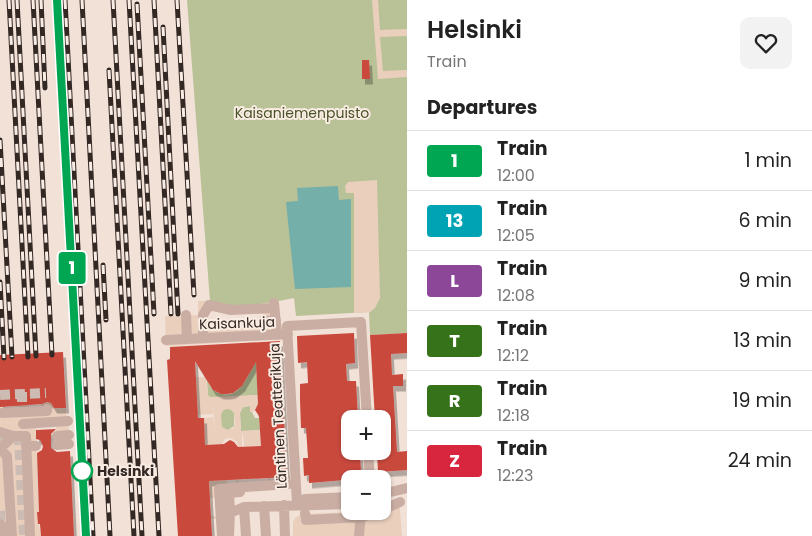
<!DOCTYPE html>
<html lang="en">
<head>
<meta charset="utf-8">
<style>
	body { margin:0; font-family:Poppins,sans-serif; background:#f2f2f2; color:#222; height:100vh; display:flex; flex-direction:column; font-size:19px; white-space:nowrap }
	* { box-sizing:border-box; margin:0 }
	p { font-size:16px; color:#767676 }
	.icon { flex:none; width:28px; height:28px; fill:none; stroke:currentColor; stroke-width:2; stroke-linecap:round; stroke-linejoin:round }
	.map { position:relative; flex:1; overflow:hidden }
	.details { display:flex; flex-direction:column; background:#fff; width:405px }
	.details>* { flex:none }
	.badge { padding:0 10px; border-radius:4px; font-size:18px; line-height:32px }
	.tools { position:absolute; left:341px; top:410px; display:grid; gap:10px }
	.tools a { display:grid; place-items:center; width:50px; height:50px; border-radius:10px; background:#fff; box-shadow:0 1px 4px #0004; font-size:25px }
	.map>.badge { position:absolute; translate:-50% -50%; box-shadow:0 0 0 2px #fff }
	h2 { padding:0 20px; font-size:19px; line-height:45px }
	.round { display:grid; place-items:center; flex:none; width:52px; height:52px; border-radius:10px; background:#f2f2f2 }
	.summary { display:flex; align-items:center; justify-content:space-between; height:85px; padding:0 20px }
	h1 { font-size:24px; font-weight:600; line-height:38px }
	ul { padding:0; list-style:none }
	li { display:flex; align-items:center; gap:15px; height:60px; padding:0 20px; border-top:1px solid #e0e0e0 }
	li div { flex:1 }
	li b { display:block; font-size:19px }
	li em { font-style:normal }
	li .badge { min-width:55px; font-weight:700; text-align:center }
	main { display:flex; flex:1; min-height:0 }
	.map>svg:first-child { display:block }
</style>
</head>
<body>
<main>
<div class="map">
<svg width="407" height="536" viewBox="0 0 407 536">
	<defs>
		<filter id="shadow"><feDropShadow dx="3" dy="5.5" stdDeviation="0" flood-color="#0004"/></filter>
	</defs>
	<rect width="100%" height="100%" fill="#f2e1d7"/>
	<path fill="#b9c197" d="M 187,0 L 407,0 L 407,333 L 370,335 L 369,312 L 296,316 L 294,298 L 263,304 L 239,307 L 210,301 Z
		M 256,360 L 258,395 L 212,398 L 208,396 L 207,380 C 209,386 213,392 221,394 C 241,399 248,374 256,360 Z
		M 250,406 L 250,412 L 252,412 L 255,418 L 259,418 L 260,430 L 241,431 L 240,413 L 243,407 Z
		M 225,409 L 231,409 L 234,413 L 234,426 L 228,430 L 224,429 L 221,425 L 221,412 Z"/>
	<path fill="#eacfbd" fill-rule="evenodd" d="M 372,0 L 378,0 L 380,30 L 407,29 L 407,36 L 380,37 L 383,71 L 407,70 L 407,77 L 378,79 Z
		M 377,180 L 380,298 L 375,308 L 370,312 L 354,313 L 354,193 L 346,193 L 345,186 L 348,182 Z
		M 198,301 L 210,301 L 239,307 L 278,301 L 281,323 L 284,331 L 285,339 L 166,346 L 165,316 L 198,315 ZM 214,310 L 262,312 L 263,326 L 221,329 L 214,328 L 210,326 L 208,318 L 210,313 Z
		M 195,377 L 206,377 L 208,395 L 210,397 L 258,395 L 258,405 L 256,407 L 255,411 L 250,412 L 250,406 L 246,406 L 242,408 L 240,413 L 241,431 L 260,430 L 261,446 L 244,447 L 243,434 L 242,434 L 242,447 L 238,447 L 237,442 L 231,438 L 225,439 L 222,444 L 205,445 L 204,418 L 213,417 L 215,435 L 213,406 L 213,414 L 197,415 ZM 228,409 L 233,411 L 234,413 L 235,424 L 233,428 L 228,430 L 222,427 L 221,415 L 223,410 Z
		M 52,397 L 53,408 L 66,408 L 66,415 L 68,415 L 70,449 L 57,449 L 56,426 L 36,427 L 39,512 L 37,513 L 41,536 L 0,536 L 0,400 L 3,400 L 4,411 L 17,410 L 16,399 L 28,398 L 29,409 L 41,409 L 40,398 Z
		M 291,476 L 289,484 L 283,487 L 222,491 L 225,536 L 218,536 L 217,519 L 211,519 L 211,516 L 216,516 L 216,498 L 210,498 L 209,481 L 227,480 L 227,486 L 236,486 L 237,479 L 238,479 L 239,486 L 268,484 L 268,478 L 270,478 L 270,484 L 280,484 L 280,477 Z
		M 399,499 L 402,536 L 293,536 L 293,522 L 295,518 L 301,514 L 382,511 L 383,503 Z"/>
	<path fill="#75afa9" d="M 338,186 L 339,200 L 351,199 L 351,287 L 295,289 L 286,202 L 298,201 L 297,188 Z"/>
	<path fill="#ca483c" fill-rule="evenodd" filter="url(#shadow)" d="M 362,60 L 369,60 L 370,79 L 362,79 Z
		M 354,333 L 355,363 L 346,364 L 347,381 L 356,381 L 358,419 L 350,419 L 350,451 L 356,451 L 356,455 L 360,455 L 361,472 L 356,472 L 356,479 L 309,483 L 309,475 L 304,476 L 303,458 L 308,458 L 306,428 L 301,428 L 300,400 L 300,384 L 308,383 L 307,362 L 298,363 L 297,336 Z
		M 407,333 L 407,353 L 391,354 L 392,375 L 403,374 L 403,386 L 393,386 L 397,452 L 407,451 L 407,470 L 378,472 L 377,451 L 382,451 L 382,419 L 375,419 L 370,335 Z
		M 280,341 L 287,477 L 209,481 L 212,536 L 178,536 L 167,360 L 170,359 L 170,347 ZM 195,361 L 213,390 L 221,394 L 227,394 L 233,393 L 242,386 L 256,362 L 258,404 L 255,410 L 259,416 L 261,446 L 238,447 L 234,442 L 230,440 L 224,444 L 205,445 L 204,418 L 198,418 Z
		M 63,352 L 66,408 L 54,408 L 51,403 L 47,402 L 42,404 L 0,407 L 0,355 Z
		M 56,429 L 51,434 L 51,448 L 57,452 L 70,451 L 74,536 L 41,536 L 40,524 L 38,524 L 37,512 L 39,512 L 37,453 L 42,450 L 43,446 L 40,440 L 36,439 L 36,430 Z"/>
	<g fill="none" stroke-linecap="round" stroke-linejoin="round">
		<path stroke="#ccbcb3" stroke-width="10" stroke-dasharray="10 5" stroke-linecap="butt" d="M 22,392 L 22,410
			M 0,395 L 46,393
			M 0,440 L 19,439 L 24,536
			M 0,511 L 1,533"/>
		<path stroke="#caaea3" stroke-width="10" d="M 274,303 L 277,335
			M 186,315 L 187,339
			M 263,321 L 276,320
			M 203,338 L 203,315 L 209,305 L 231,310 L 274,308
			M 166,340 L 288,334
			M 2,413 L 47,411 L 47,409
			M 23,424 L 68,421
			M 0,432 L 13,436
			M 57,436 L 69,435
			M 5,444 L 13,436 L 26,436 L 30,536
			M 57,445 L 69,444
			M 26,446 L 36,446
			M 0,449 L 7,456 L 12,536
			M 368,451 L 370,479
			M 382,494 L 407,488
			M 297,504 L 287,326 L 361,322 L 367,419
			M 297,504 L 305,499 L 350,497
			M 284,505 L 285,536
			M 264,506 L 266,536
			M 244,507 L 246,536
			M 382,510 L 400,502
			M 230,513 L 229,493 L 240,492
			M 305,513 L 306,520 L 362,517 L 379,511
			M 0,524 L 11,534
			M 0,534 L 3,536
			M 222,536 L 219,489 L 289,484
			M 229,536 L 230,513 L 244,507 L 350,504
			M 359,536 L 361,512"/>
		<defs>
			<path id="rail" d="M 9,0 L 28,357
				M 17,0 L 36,356
				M 33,0 L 52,355
				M 41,0 L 45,88
				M 65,0 L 93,536
				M 82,0 L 110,536
				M 113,0 L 142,536
				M 129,0 L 159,536
				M 154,0 L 171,314
				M 177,0 L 194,295
				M 137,4 L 154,314
				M 163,27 L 178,314
				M 109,70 L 134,536
				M 63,99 L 86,536
				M 0,140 L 12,357
				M 103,265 L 106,320
				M 0,282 L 4,358"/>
		</defs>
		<use href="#rail" stroke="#342825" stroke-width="5"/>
		<use href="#rail" stroke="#f9ece3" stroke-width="3" stroke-dasharray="9" stroke-linecap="butt"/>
	</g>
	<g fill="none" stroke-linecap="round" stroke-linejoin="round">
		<defs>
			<path id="line" d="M 57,0 L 86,536"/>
		</defs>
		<use href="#line" stroke="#fff" stroke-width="11"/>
		<use href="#line" stroke="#00a651" stroke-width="8"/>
	</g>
	<circle fill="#fff" stroke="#00a651" stroke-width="2.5" cx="82" cy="471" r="10"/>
	<g text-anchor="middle" stroke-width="4" stroke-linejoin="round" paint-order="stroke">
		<g font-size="14" fill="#4a5328" stroke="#f9ece3">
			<text x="302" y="118">Kaisaniemenpuisto</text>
		</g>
		<g font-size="14" fill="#342825" stroke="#f9ece3">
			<text transform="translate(237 323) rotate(-2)" y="5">Kaisankuja</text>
			<text transform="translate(278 416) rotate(-93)" y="5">Läntinen Teatterikuja</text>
		</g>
		<g font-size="14" font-weight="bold" fill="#342825" stroke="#f9ece3" text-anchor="start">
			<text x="97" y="476">Helsinki</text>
		</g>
	</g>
</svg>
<div class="tools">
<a>+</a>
<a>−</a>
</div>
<b class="badge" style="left:72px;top:268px;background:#00a651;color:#fff">1</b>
</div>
<section class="details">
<div class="summary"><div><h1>Helsinki</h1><p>Train</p></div><a class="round"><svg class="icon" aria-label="heart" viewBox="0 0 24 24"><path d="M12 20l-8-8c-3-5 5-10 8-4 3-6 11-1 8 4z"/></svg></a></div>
<h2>Departures</h2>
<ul>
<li><span class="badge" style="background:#00a651;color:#fff">1</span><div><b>Train</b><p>12:00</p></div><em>1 min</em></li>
<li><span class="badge" style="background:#00a3b4;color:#fff">13</span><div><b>Train</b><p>12:05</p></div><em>6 min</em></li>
<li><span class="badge" style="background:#8c4799;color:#fff">L</span><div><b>Train</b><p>12:08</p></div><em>9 min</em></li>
<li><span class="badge" style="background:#357219;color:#fff">T</span><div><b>Train</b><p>12:12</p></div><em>13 min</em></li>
<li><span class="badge" style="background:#357219;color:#fff">R</span><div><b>Train</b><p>12:18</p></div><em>19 min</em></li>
<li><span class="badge" style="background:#d7263d;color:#fff">Z</span><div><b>Train</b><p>12:23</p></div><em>24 min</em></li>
</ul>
</section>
</main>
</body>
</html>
